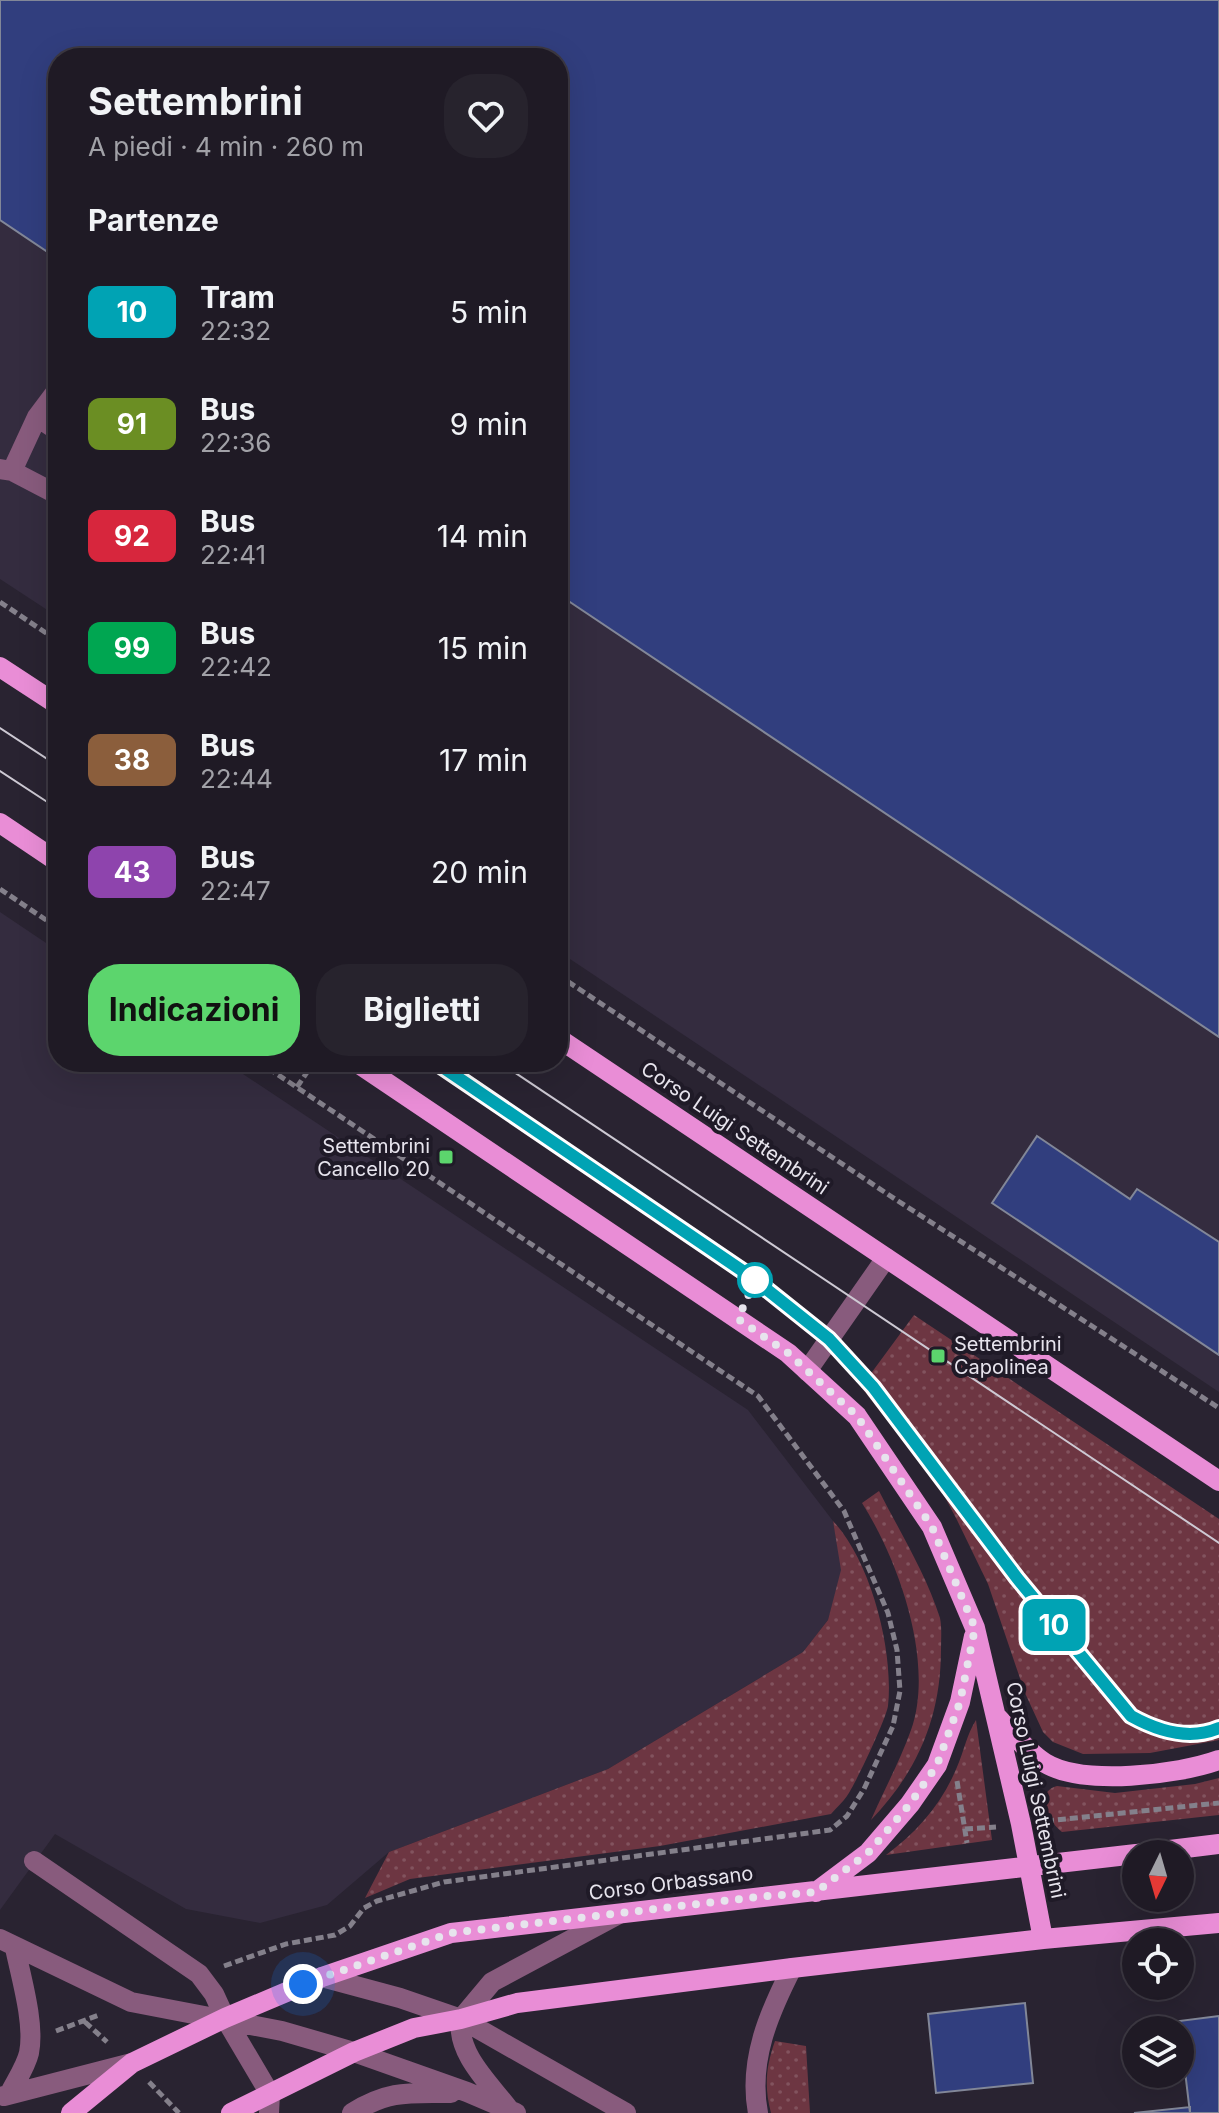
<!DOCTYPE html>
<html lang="it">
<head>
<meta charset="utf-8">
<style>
	body { margin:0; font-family:Inter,sans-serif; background:#27232d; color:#f1f3f6; height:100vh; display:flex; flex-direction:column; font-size:30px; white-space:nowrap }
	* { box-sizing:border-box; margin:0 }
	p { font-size:26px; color:#a1a1a7 }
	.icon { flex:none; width:44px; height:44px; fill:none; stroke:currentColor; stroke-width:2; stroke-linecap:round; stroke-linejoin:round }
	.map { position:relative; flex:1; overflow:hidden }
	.sheet { position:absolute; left:48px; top:48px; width:520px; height:1024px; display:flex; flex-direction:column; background:#1f1a25; border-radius:32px; box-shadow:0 8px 32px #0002,0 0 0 2px #3c3842 }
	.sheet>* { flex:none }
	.badge { padding:0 16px; border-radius:12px; font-size:28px; line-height:52px }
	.needle { width:52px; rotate:185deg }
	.tools { position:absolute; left:1122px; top:1840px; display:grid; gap:16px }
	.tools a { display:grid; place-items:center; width:72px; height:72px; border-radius:50%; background:#1f1a25; box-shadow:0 8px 32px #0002,0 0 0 2px #3c3842; font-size:40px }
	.you { position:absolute; width:40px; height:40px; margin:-20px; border:6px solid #fff; border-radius:50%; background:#1a73e8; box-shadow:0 0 0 12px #1a73e833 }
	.map>.badge { position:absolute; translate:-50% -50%; box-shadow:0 0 0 4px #fff }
	h2 { padding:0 40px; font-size:30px; line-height:72px }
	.round { display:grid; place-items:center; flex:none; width:84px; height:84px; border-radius:32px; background:#27232d }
	.overview { display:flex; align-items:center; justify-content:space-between; height:136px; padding:0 40px }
	h1 { font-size:38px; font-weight:700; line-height:60px }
	.cta { display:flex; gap:16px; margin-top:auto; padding:16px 40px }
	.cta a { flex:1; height:92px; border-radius:32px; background:#5cd56d; color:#111; font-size:32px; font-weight:700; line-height:92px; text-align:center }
	.cta a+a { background:#27232d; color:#f1f3f6 }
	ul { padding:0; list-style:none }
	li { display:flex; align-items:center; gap:24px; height:112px; padding:0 40px }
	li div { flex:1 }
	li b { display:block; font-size:30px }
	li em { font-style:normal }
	li .badge { min-width:88px; font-weight:700; text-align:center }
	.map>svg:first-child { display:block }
</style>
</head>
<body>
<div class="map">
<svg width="1219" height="2113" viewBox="0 0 1219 2113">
	<defs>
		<pattern id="grass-dots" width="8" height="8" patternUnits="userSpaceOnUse" patternTransform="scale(2)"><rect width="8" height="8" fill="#6d3642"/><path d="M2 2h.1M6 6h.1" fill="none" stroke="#82535e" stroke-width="1.8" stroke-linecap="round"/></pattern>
	</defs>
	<rect width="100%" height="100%" fill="#292331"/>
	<path fill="#342c3f" d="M 0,0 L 1219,0 L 1219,1392 L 558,951 L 558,58 L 58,58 L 58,617 L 0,579 Z
		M 0,912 L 58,951 L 58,1062 L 225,1062 L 748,1410 L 833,1521 L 842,1570 L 828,1620 L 803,1652 L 608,1769 L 389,1852 L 327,1905 L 260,1923 L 186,1909 L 55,1834 L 0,1910 Z"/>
	<path fill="url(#grass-dots)" d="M 914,1315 L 1219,1519 L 1219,1740 L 1150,1753 L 1083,1754 L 1053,1742 L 1043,1732 L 1025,1693 L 988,1584 L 957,1520 L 939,1486 L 861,1387 Z
		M 879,1491 C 900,1532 926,1574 940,1618 C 942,1628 941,1639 941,1649 C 941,1717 918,1771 871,1820 C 884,1790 900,1761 911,1730 C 935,1663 899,1561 862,1503 Z
		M 833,1521 C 871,1561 894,1651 888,1706 C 886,1719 856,1783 847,1796 C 843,1802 836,1808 831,1814 L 660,1846 L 410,1879 L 365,1898 L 389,1852 L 608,1769 L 803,1652 L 828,1620 L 841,1570 Z
		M 976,1720 L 992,1840 L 886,1855 C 917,1832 942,1804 957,1767 C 964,1751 967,1734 976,1720 Z
		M 1219,1778 L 1219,1815 L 1062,1832 C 1048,1822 1034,1792 1057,1786 L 1115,1793 L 1195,1784 Z
		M 775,2041 L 806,2046 L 810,2113 L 771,2113 C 764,2087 766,2066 775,2041 Z"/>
	<path fill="#313e7e" stroke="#828798" stroke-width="2" d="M 0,0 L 1219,0 L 1219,1037 L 558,594 L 558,58 L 58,58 L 58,259 L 0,220 Z
		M 1037,1136 L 1130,1199 L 1137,1189 L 1219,1242 L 1219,1355 L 992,1203 Z
		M 1025,2003 L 1033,2083 L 936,2093 L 928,2014 Z
		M 1219,2016 L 1219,2113 L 1190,2113 L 1179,2021 Z
		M 1190,2107 L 1190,2113 L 1134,2113 Z"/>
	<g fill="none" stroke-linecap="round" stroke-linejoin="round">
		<path stroke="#84808b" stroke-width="5" stroke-dasharray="8 4" stroke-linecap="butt" d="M 0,602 L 58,641
			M 0,889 L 58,928
			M 558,975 L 898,1201 L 1219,1408
			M 297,1087 L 314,1062
			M 957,1781 L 967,1843
			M 1046,1821 L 1219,1803
			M 965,1829 L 996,1827
			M 224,1966 L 286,1944 L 335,1935 L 350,1926 L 364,1908 L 377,1901 L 444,1882 L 830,1830 L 847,1816 L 864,1789 L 893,1726 L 900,1691 L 897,1650 L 888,1613 L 844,1511 L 758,1396 L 259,1062
			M 85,2022 L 107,2042
			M 56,2031 L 99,2015
			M 149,2082 L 179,2113"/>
		<path stroke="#885b7d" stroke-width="20" d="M 37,417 L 58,431
			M 0,469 L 12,471 L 58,495
			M 12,471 L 37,417 L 58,389
			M 807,1371 L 886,1258
			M 34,1861 L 199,1974 L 214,1994 L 225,2018 L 270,2094 L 269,2113
			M 0,1939 L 131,2002 L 282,2031 L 354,2052 L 467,2092 L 516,2113
			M 322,1977 L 400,1998 L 461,2019 L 626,2113
			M 461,2019 L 492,1982 L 619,1914
			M 461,2019 C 456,2053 489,2083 508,2108
			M 10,2093 C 16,2081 26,2066 29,2053 C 35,2024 21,1977 15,1948
			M 4,2096 L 132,2063
			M 352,2113 C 389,2090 409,2093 451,2093
			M 758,2113 C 748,2061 769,2013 792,1968"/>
		<path stroke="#e98dd6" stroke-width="20" d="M 0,667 L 58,705
			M 0,823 L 58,862
			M 558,1038 L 1219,1481
			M 356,1062 L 788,1353 L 857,1416 L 932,1527 L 975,1628 L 1021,1824 L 1043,1939
			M 996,1716 C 1011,1731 1027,1752 1045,1763 C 1083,1786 1178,1775 1219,1760
			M 1137,1854 L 1219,1844
			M 816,1892 L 868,1853 L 910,1804 L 937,1765 L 960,1702 L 974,1636
			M 71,2113 L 132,2063 L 225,2018 L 322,1977 L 451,1933 L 1136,1854
			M 231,2113 L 354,2052 L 414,2028 L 461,2019 L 517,2003 L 792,1968 L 1043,1939 L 1219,1923"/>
		<path stroke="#cdc9d3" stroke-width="2" d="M 0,728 L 58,766
			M 0,771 L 58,809
			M 435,1062 L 750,1276 L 829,1339 L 873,1387 L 1017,1578 L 1131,1716 C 1157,1731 1189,1741 1219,1728
			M 499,1062 L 1219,1543"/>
	</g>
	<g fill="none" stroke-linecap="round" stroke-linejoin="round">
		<defs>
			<path id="line" d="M 435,1062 L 750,1276 L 829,1339 L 873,1387 L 1017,1578 L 1131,1716 C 1158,1731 1189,1741 1219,1728"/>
		</defs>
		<use href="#line" stroke="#fff" stroke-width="18"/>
		<use href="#line" stroke="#00a3b4" stroke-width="12"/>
		<path stroke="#e7e4ed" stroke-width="8" stroke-dasharray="0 14.4" d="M 303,1984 L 451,1933 L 757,1897 L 816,1892 L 868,1853 L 910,1804 L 937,1765 L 960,1702 L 975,1628 L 932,1527 L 857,1416 L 788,1353 L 738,1319 L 755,1280"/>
	</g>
	<g fill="#5cd56d" stroke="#1f1a27" stroke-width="3">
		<rect x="438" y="1149" width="16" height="16" rx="4"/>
		<rect x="930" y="1348" width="16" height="16" rx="4"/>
	</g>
	<circle fill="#fff" stroke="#00a3b4" stroke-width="4" cx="755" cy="1280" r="16"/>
	<g text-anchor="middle" stroke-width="8" stroke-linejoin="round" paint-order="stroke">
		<g font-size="20" fill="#e7e4ed" stroke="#1f1a27">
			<text transform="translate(735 1128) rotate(34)" y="7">Corso Luigi Settembrini</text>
			<text transform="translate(1036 1790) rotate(78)" y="7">Corso Luigi Settembrini</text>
			<text transform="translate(671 1883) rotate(-7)" y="7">Corso Orbassano</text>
		</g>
		<g font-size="20" fill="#e7e4ed" stroke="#1f1a27" text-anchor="end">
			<text x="430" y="1153">Settembrini<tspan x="430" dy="23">Cancello 20</tspan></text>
			<text x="954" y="1351" text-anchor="start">Settembrini<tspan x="954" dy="23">Capolinea</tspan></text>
		</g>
	</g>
</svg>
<div class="tools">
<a><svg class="needle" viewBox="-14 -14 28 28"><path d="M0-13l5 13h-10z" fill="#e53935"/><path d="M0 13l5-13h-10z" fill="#a1a1a7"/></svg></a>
<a><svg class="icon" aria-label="locate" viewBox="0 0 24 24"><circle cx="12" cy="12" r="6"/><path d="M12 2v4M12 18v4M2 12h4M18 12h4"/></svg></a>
<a><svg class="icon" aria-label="layers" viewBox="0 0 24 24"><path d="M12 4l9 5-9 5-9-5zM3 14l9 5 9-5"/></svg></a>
</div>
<div class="you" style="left:303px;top:1984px"></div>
<b class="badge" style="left:1054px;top:1625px;background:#00a3b4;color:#fff">10</b>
<section class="sheet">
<div class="overview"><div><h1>Settembrini</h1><p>A piedi · 4 min · 260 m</p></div><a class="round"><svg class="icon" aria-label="heart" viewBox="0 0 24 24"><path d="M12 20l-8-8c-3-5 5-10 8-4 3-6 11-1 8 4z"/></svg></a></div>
<h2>Partenze</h2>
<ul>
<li><span class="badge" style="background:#00a3b4;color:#fff">10</span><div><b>Tram</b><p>22:32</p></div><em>5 min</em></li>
<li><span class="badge" style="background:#6b8e23;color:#fff">91</span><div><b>Bus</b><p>22:36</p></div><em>9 min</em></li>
<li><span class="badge" style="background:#d7263d;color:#fff">92</span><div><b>Bus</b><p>22:41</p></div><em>14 min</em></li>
<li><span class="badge" style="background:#00a651;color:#fff">99</span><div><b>Bus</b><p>22:42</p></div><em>15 min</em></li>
<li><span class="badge" style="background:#8b5e3c;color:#fff">38</span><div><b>Bus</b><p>22:44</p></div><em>17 min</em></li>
<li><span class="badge" style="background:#8e44ad;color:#fff">43</span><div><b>Bus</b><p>22:47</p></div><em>20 min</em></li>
</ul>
<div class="cta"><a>Indicazioni</a><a>Biglietti</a></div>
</section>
</div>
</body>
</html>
